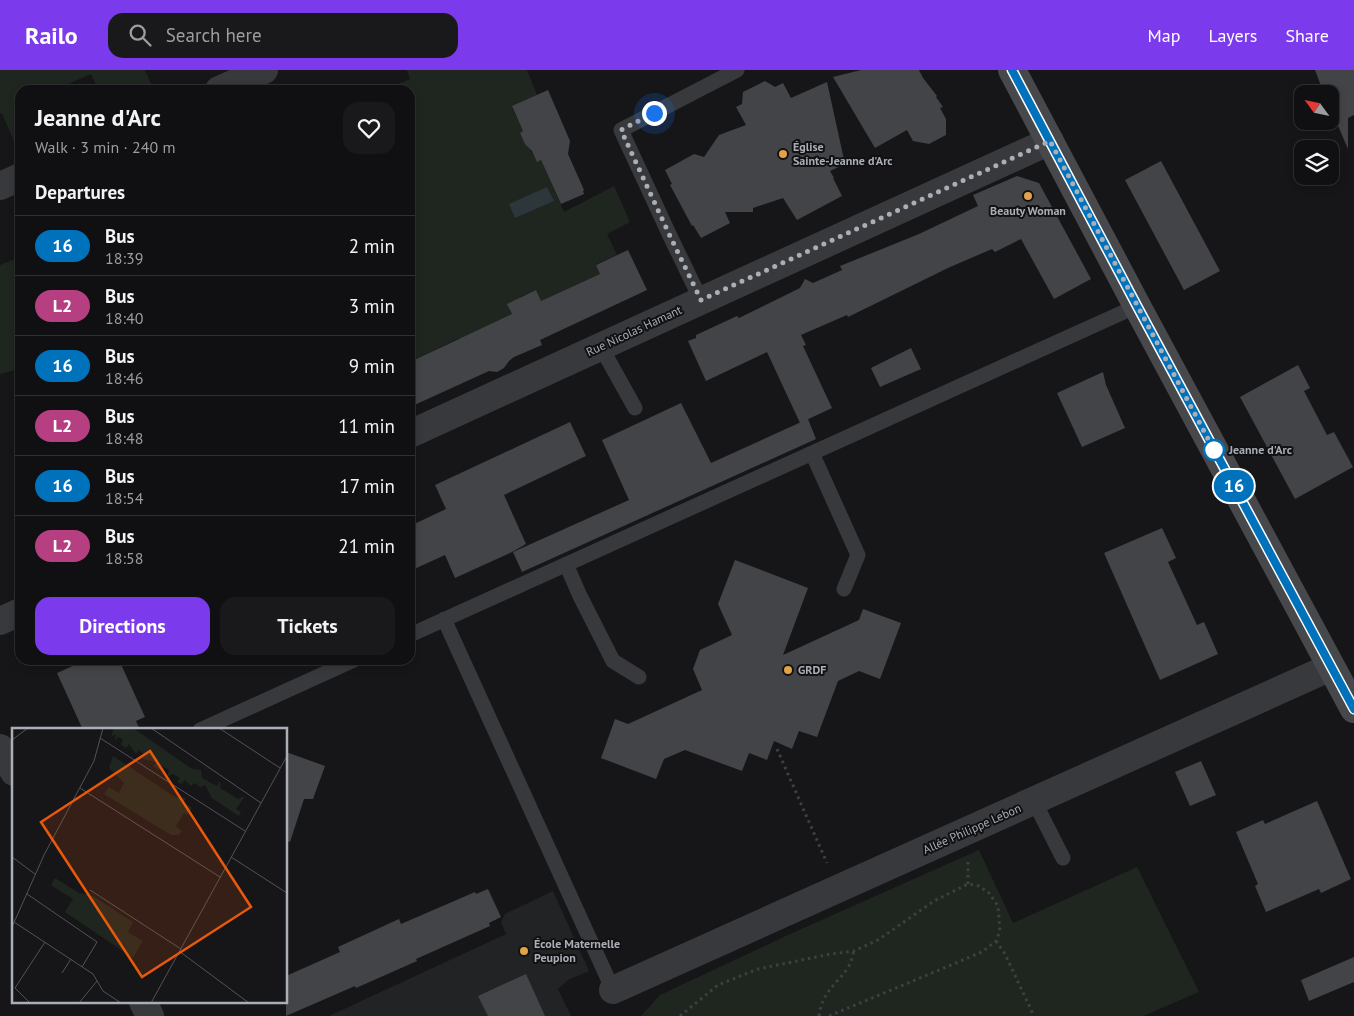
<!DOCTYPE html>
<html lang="en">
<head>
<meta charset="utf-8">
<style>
	body { margin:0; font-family:"PT Sans",sans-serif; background:#19191b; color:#f1f3f6; height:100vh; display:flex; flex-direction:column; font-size:19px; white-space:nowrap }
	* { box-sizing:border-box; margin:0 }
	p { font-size:16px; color:#9c9d9f }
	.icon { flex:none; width:28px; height:28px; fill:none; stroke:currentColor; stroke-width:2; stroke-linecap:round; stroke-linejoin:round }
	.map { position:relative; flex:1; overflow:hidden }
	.details { position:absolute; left:15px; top:15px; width:400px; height:580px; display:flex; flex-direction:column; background:#101012; border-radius:15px; box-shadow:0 2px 8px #0003,0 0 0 1px #303032 }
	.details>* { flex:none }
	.badge { padding:0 10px; border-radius:16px; font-size:18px; line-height:32px }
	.needle { width:32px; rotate:303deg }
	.buttons { position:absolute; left:1294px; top:15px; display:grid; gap:10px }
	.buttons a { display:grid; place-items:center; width:45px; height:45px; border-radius:10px; background:#101012; box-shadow:0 2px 8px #0003,0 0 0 1px #303032; font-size:25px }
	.you { position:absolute; width:25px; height:25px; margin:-12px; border:4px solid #fff; border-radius:50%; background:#1a73e8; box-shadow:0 0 0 8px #1a73e833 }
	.map>.badge { position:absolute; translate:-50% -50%; box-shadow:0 0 0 2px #fff }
	h2 { padding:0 20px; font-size:19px; line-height:45px }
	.round { display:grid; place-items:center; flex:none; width:52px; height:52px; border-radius:15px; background:#19191b }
	.summary { display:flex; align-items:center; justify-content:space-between; height:85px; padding:0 20px }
	h1 { font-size:24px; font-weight:800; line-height:38px }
	.primary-button { display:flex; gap:10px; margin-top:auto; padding:10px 20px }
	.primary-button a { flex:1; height:58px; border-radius:15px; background:#7c3aed; color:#fff; font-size:20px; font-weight:800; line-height:58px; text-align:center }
	.primary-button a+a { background:#19191b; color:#f1f3f6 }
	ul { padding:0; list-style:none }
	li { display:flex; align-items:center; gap:15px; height:60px; padding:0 20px; border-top:1px solid #303032 }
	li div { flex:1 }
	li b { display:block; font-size:19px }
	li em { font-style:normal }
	li .badge { min-width:55px; font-weight:700; text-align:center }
	header { display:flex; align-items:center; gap:30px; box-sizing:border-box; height:70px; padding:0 25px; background:#7c3aed; color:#fff }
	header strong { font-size:24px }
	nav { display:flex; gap:28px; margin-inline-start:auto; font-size:18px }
	.search { width:350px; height:45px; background:#19191b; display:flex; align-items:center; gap:12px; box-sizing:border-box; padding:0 18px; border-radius:15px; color:#9c9d9f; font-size:19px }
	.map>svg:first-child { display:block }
</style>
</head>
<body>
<header>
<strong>Railo</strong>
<div class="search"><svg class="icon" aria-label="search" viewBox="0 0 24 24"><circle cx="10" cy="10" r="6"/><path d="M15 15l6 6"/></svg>Search here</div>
<nav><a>Map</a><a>Layers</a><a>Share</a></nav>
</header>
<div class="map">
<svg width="1354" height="946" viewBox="0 0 1354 946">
	<rect width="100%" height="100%" fill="#161618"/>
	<path fill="#222325" d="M 553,821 L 589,901 L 568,910 L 558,919 L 571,946 L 329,946 L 506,864 L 501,852 L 505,844 Z"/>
	<path fill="#1f261f" d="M 0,0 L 145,0 L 152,16 L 144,20 L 98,20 L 91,4 L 55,20 L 20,20 L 20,50 L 16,52 L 20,62 L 20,75 L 16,76 L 2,43 L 0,43 Z
		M 407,0 L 527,0 L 537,25 L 512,37 L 523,61 L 520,63 C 525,74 532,81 537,91 L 541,90 L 564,142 L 614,116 L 630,152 L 607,164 L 617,185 L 596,194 L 600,204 L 541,231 L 536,220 L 520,227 L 522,233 L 509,239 L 512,244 L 461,273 L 459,268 L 410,292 L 410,20 L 385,20 L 410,9 Z
		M 20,187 L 20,299 L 0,304 L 0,195 Z
		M 979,780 L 1013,853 L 1137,797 L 1199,922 L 1143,946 L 641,946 L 660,925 L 788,865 Z"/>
	<path fill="#2d363b" d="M 547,117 L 554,131 L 515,148 L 509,134 Z"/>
	<path fill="#434448" d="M 861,0 L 919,0 L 923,8 L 937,26 L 936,27 L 943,37 L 940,38 L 946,49 L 946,65 L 929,74 L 913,71 L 907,60 L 875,78 L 833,7 Z
		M 1315,0 L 1354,0 L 1354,45 L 1348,48 L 1348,79 L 1330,37 L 1330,24 L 1324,24 Z
		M 765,11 L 775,17 L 783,13 L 791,28 L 827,12 L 845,94 L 830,101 L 834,108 L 833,108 L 842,126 L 797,150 L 783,128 L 753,138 L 753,142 L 725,142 L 730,153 L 701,168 L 693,155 L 692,156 L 670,115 L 672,114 L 665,100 L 694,84 L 704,87 L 719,65 L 746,55 L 736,37 L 742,34 L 743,22 Z
		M 548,20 L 570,71 L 568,84 L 584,120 L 583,121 L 584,124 L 561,134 L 541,90 L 537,92 L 532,81 L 525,74 L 520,63 L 523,61 L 512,36 Z
		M 1161,91 L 1220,201 L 1184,220 L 1125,110 Z
		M 1017,106 L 1039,113 L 1091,209 L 1054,229 L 1021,169 L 995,182 L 992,179 L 948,198 L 848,247 L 847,245 L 801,265 L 806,275 L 803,276 L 832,338 L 800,353 L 767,282 L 706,311 L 688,271 L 696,268 L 696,265 L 737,246 L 739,248 L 800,218 L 805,209 L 813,213 L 842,200 L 840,196 L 919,164 L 978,136 L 973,125 Z
		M 628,180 L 647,220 L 540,270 L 542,275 L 514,287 L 509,291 L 504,298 L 497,302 L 489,301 L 410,337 L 410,292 L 512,244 L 507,234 L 536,220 L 541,231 L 600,204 L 596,195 Z
		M 911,278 L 921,299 L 880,317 L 871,298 Z
		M 1298,295 L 1310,318 L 1304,321 L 1327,365 L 1334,362 L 1353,397 L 1295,429 L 1240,327 Z
		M 1103,302 L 1106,315 L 1125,358 L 1082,377 L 1057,323 Z
		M 681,333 L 711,393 L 808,349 L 816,369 L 522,502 L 513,482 L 629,430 L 602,370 Z
		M 570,352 L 586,386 L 504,425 L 526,474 L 512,482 L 455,508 L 445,485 L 410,501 L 410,456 L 446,439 L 435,415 Z
		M 1162,458 L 1176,488 L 1168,492 L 1197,555 L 1204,552 L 1218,584 L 1160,610 L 1104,483 Z
		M 735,490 L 808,518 L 783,585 L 859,550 L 863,539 L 901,553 L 880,609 L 859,601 L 838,611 L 817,667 L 799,661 L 792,679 L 774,671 L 767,690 L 749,683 L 742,701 L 685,680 L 664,689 L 656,709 L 601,688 L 615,649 L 628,654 L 702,620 L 693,599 L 700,580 L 732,565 L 718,534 Z
		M 86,590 L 119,590 L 145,647 L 136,651 L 140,660 L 83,660 L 57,603 Z
		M 286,682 L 325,696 L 313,729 L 304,729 L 290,772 L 286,771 Z
		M 1201,691 L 1216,725 L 1190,736 L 1175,702 Z
		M 1317,731 L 1351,809 L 1321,823 L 1319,819 L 1266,842 L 1255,816 L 1258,814 L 1236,762 L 1263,750 L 1265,754 Z
		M 488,819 L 501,847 L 489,853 L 490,856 L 416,889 L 417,891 L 356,918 L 355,916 L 286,946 L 286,906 L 340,882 L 338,877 L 399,849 L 401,854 L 475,822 L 476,824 Z
		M 1354,887 L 1354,912 L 1309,931 L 1301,910 Z
		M 526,904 L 545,946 L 488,946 L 478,926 Z"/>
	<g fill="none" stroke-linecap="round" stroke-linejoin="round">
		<path stroke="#3e4044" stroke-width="3" stroke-dasharray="2.5 4" stroke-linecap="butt" d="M 777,679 L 827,793
			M 968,814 L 968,790
			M 996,871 L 1005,884 L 1034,946
			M 680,946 L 718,915 L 758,899 L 831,884 L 854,881 L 878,870 L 934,831 L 968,814 L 979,816 L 989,823 L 998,836 L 1000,861 L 996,871 L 982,882 L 829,946
			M 819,946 C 822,922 835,916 847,899 C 851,894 852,887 854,881"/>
		<path stroke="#38393d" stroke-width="15" d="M 701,230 L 670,166 L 621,60 L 737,0
			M 601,277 L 635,338
			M 812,383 L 858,485 L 844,519
			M 566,494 L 580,526 L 613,591 L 639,607
			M 444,549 L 613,920
			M 410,565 L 1137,236
			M 200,660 L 354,590
			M 1034,731 L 1063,788"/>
		<path stroke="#38393d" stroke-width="28" d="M 219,20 L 264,0
			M 0,116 L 20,107
			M 410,364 L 1050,71
			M 0,551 L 20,542
			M 0,678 L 14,702
			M 613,920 L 1331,597
			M 143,932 L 150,946"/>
		<path stroke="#46484c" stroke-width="28" d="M 1012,0 L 1137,236 L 1354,639"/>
	</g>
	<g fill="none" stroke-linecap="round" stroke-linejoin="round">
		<defs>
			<path id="line" d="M 1012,0 L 1137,236 L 1354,639"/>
		</defs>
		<use href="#line" stroke="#fff" stroke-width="11"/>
		<use href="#line" stroke="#0072bc" stroke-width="8"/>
		<path stroke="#aaaeb7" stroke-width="5" stroke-dasharray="0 9" d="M 654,43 L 621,60 L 670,166 L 701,230 L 1050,71 L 1214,380"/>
	</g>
	<g fill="#e2a245" stroke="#111113" stroke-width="2">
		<circle cx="783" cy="84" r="5"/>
		<circle cx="1028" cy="126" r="5"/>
		<circle cx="788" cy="600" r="5"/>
		<circle cx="524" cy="881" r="5"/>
	</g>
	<circle fill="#fff" stroke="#0072bc" stroke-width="2.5" cx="1214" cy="380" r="10"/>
	<g text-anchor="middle" stroke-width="4" stroke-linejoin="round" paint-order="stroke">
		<g font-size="12" font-weight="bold" fill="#aaaeb7" stroke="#111113" text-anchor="start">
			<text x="793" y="81">Église<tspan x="793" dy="14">Sainte-Jeanne d'Arc</tspan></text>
			<text x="1028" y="145" text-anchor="middle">Beauty Woman</text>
			<text x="798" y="604">GRDF</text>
			<text x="534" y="878">École Maternelle<tspan x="534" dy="14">Peupion</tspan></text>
		</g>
		<g font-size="12" fill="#aaaeb7" stroke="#111113">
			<text transform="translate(634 261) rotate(-25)" y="4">Rue Nicolas Hamant</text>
			<text transform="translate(972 759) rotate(-24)" y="4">Allée Philippe Lebon</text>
		</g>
		<g font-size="12" font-weight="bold" fill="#aaaeb7" stroke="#111113" text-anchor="start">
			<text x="1229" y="384">Jeanne d'Arc</text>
		</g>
	</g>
	<g transform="translate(12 658)">
		<rect width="275" height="275" fill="#161618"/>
		<path d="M 102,0 L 121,0 L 180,41 L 189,42 L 190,50 L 205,58 L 208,53 L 208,60 L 226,71 L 233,68 L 224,81 L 229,84 L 227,88 L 200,70 L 193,57 L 189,59 L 182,55 L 179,58 L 173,52 L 169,56 L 165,54 L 168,50 L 161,46 L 156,48 L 157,42 L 150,38 L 147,42 L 141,38 L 144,34 L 130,31 L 133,27 L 127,22 L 124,26 L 117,16 L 114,20 L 109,17 L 111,11 L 106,9 L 103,13 L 104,6 L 99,9 ZM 101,28 L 163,69 L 174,70 L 171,74 L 180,80 L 175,87 L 172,85 L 164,98 L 170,103 L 167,107 L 159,107 L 92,66 L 97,59 L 107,65 L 112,55 L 97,40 ZM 43,150 L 67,165 L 81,168 L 121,194 L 116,204 L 131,213 L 121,230 L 53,184 L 61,171 L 39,157 Z" fill="#1f261f"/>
		<path fill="none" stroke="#515358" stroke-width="1" d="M 139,0 L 249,75M 207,0 L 268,40M 88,10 L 233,103M 0,12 L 16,0M 68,60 L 208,149M 0,129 L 23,146M 219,129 L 275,165M 78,162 L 169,221M 15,166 L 85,214 L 70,239M 2,194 L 81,246 L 91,263 L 109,275M 0,199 L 32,127 L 82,33 L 91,0M 167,223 L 237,275M 50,245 L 59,231M 18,275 L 3,260 L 33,214M 67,275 L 85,253M 139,275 L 275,28"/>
		<path fill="#e8590c" fill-opacity="0.15" stroke="#e8590c" stroke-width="2.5" d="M 138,23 L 239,179 L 130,249 L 29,94 Z"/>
		<rect width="275" height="275" fill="none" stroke="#aaaeb7" stroke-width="2.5"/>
	</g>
</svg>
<div class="buttons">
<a><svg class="needle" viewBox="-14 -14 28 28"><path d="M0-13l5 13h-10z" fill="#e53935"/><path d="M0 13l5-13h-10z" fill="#9c9d9f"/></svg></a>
<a><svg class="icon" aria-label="layers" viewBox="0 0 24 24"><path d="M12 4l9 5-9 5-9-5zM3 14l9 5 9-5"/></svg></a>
</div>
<div class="you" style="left:654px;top:43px"></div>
<b class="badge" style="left:1234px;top:416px;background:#0072bc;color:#fff">16</b>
<section class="details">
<div class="summary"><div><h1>Jeanne d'Arc</h1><p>Walk · 3 min · 240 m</p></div><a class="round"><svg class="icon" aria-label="heart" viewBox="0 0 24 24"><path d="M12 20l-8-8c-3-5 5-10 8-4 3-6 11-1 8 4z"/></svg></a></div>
<h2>Departures</h2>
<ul>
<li><span class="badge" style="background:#0072bc;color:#fff">16</span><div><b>Bus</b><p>18:39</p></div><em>2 min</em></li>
<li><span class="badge" style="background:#b63f82;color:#fff">L2</span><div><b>Bus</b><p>18:40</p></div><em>3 min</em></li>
<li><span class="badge" style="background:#0072bc;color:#fff">16</span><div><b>Bus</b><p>18:46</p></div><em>9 min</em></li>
<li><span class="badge" style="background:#b63f82;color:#fff">L2</span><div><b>Bus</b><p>18:48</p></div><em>11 min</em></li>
<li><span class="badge" style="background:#0072bc;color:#fff">16</span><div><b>Bus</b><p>18:54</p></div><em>17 min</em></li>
<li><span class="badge" style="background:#b63f82;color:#fff">L2</span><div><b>Bus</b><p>18:58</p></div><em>21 min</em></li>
</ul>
<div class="primary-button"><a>Directions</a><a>Tickets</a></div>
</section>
</div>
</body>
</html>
